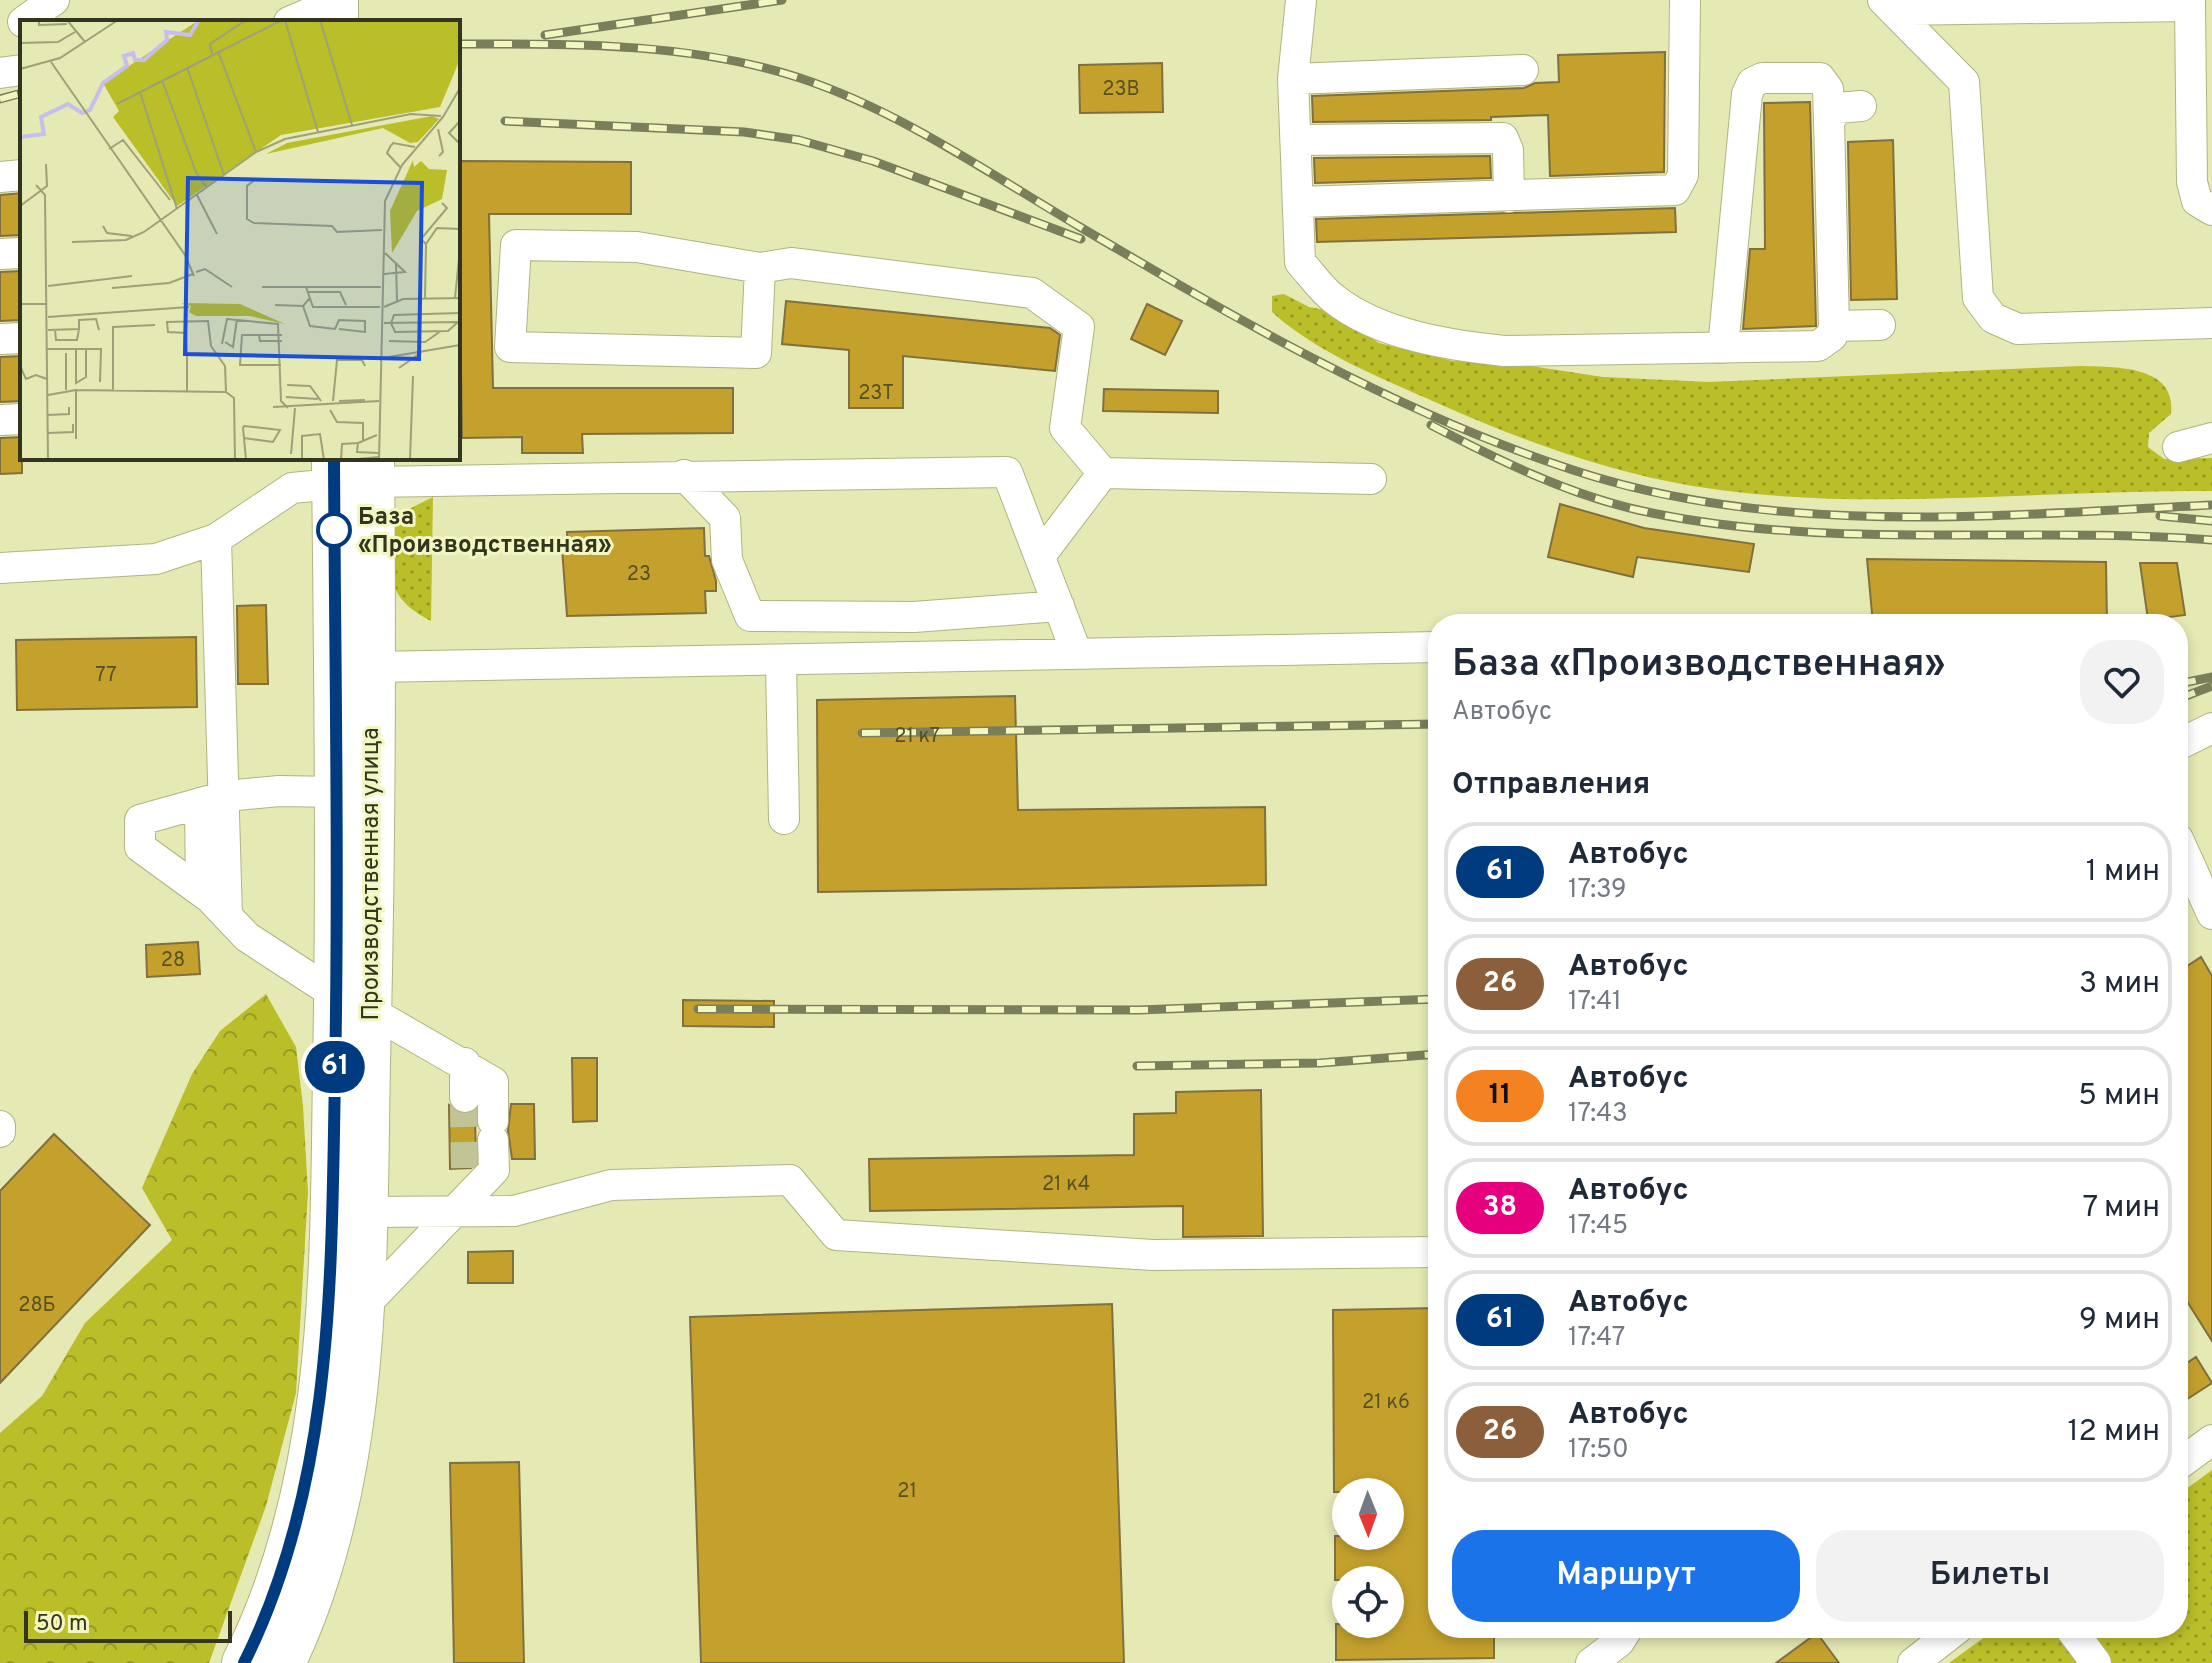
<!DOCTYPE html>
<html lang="ru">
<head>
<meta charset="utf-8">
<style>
	body { margin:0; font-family:Overpass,sans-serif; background:#f2f2f3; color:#1f2937; height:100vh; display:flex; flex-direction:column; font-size:30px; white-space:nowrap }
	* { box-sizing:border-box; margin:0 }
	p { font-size:26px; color:#747a83 }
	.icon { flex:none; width:44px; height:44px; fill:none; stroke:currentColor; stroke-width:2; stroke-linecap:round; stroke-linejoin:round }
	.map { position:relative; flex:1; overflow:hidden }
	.details { position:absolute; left:1428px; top:614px; width:760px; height:1024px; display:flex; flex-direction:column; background:#fff; border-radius:32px; box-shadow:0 4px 12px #0003 }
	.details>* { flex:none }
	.badge { padding:0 16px; border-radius:26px; font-size:28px; line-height:52px }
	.needle { width:52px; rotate:179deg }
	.controls { position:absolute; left:1332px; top:1478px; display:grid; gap:16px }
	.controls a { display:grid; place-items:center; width:72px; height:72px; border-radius:50%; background:#fff; box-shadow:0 4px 12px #0003; font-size:40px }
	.scale { position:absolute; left:24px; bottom:20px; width:208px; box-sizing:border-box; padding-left:8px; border:4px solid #33351f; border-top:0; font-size:22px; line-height:28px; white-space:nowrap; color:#33351f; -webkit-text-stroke:6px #f2f6c0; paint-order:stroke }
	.map>.badge { position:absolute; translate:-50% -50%; box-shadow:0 0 0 4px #fff }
	h2 { padding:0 24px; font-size:30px; line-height:72px }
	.round { display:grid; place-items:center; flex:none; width:84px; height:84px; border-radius:32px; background:#f2f2f3 }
	.headline { display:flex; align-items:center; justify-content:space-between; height:136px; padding:0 24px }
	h1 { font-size:38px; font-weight:600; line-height:60px }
	.primary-button { display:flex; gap:16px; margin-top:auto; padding:16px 24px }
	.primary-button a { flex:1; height:92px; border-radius:32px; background:#1a73e8; color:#fff; font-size:32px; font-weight:600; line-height:92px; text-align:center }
	.primary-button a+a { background:#f2f2f3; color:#1f2937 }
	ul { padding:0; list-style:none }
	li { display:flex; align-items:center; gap:24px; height:100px; margin:0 16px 12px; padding:0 8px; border:4px solid #e0e1e3; border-radius:32px }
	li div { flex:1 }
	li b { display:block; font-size:30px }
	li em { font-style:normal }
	li .badge { min-width:88px; font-weight:700; text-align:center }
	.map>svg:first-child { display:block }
</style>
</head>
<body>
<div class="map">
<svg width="2212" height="1663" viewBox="0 0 2212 1663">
	<defs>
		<pattern id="grass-dots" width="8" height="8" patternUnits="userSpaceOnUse" patternTransform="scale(2)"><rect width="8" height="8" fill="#babe28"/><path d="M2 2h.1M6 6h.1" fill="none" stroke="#989b22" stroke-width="1.8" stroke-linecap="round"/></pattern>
		<pattern id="forest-crowns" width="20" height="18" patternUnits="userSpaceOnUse" patternTransform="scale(2)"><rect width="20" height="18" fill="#babe28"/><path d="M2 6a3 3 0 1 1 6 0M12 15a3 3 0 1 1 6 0" fill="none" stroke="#989b22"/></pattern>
	</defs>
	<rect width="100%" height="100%" fill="#e5e9b3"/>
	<path fill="url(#grass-dots)" d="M 1284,294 L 1309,307 L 1330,311 L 1379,343 L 1453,361 L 1510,363 L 1603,377 L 1709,382 L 2081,366 C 2115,367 2177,365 2171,414 L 2149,433 L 2148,447 L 2164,459 L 2212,458 L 2212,491 C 2041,489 1863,514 1693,486 C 1604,471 1518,439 1435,402 C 1379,377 1319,354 1272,312 L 1272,296 Z
		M 433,497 L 431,621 C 385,597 391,576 390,529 L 403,512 Z
		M 2212,1470 L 2212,1663 L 1949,1663 L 1997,1628 L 2178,1628 L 2178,1495 Z"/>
	<path fill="url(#forest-crowns)" d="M 266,994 L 296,1047 L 303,1106 L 308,1192 L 296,1393 L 266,1506 L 209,1663 L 0,1663 L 0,1433 L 42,1396 L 85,1323 L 172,1240 L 142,1188 L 192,1074 L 220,1031 Z"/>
	<path fill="#c4a12d" stroke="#80703f" stroke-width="2" d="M 1665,52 L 1664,172 L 1550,176 L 1548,115 L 1491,117 L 1491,120 L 1313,122 L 1312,96 L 1524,88 L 1535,83 L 1559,82 L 1558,55 Z
		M 1162,63 L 1163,112 L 1080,113 L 1079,65 Z
		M 1810,102 L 1816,326 L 1743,329 L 1750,249 L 1765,249 L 1764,103 Z
		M 1893,140 L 1897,299 L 1851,300 L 1848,142 Z
		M 1490,156 L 1491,178 L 1315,183 L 1314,158 Z
		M 458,161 L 631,162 L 631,214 L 489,214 L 493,388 L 733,388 L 733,433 L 582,434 L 583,453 L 522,453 L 522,437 L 462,438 Z
		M 22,193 L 22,235 L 0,236 L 0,195 Z
		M 1675,208 L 1676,232 L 1317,242 L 1316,219 Z
		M 22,271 L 22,320 L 0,321 L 0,272 Z
		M 786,301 L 1050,328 L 1060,335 L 1055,371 L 903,356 L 903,408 L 849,408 L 849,350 L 782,344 Z
		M 1147,304 L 1182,321 L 1165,355 L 1131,339 Z
		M 22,356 L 22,401 L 0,402 L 0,357 Z
		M 1104,389 L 1218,391 L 1218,413 L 1103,411 Z
		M 22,437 L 22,473 L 0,474 L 0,438 Z
		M 1560,504 L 1644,528 L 1754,544 L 1749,572 L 1637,557 L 1633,577 L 1548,557 Z
		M 704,528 L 705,556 L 709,556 L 716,581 L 716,591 L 705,591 L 706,613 L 567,616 L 562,548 L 568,548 L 567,532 Z
		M 1867,559 L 2106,562 L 2107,624 L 1873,624 Z
		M 2140,563 L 2177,563 L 2185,615 L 2148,620 Z
		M 266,605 L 268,684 L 238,684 L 237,606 Z
		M 196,637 L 197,707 L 17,710 L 16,640 Z
		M 1015,696 L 1018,810 L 1265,807 L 1266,885 L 818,892 L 817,700 Z
		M 198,942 L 200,974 L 147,977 L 146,945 Z
		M 2201,957 L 2212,976 L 2212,1341 L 2178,1287 L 2178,972 Z
		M 683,1000 L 774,1001 L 774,1027 L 683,1026 Z
		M 572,1058 L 597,1058 L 597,1121 L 573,1122 Z
		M 1261,1090 L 1263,1236 L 1183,1237 L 1183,1206 L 870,1211 L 869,1159 L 1134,1155 L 1134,1114 L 1176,1113 L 1176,1092 Z
		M 511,1104 L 534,1104 L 535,1159 L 512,1159 L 508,1131 Z
		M 449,1105 L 464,1115 L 475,1112 L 476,1163 L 471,1168 L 450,1169 Z
		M 54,1134 L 150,1225 L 0,1383 L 0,1191 Z
		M 513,1251 L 513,1283 L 468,1283 L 468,1252 Z
		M 1112,1304 L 1124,1663 L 701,1663 L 690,1317 Z
		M 1438,1308 L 1438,1628 L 1494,1628 L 1494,1658 L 1336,1660 L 1336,1624 L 1390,1624 L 1390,1580 L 1335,1580 L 1335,1536 L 1390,1536 L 1390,1492 L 1334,1492 L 1333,1310 Z
		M 2196,1357 L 2212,1383 L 2178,1405 L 2178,1369 Z
		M 519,1462 L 524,1663 L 454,1663 L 450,1463 Z
		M 1817,1633 L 1839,1663 L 1776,1663 Z"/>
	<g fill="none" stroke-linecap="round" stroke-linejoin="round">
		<path stroke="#c1c595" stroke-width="30" stroke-dasharray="30 15" stroke-linecap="butt" d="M 465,1097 L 466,1168"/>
		<defs>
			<path id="minor" d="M 1301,0 L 1293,79 L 1300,262 C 1311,274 1321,289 1334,299 C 1380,335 1448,345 1504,351 L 1818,346 L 1832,336 L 1834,326 L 1829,121 L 1838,108 L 1861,106
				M 1883,0 L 1964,82 L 1978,298 L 1993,318 L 2018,329 L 2212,323
				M 2190,6 L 2192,182 L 2197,201 L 2212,210
				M 1893,10 L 2190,6 L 2190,0
				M 23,22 L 54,0
				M 289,22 L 336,2
				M 0,73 L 22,70
				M 1293,79 L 1523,70
				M 1296,140 L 1503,138 L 1508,150 L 1509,197
				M 0,177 L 22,175
				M 1298,202 L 1675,190 L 1683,175 L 1685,0
				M 0,254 L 22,253
				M 760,268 L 637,247 L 516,245 L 510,347 L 756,353 L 760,268 L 791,263 L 1032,293 L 1079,327 L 1065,428 L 1103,473
				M 1834,326 L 1880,325
				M 0,339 L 22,338
				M 1723,348 L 1747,94 L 1752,83 L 1762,78 L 1820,78 L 1828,89 L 1829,121
				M 0,420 L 22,419
				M 2178,447 L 2212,438
				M 684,475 L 725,518 L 727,560 L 750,616 L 914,617 L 1059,606
				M 372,482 L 1007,472 L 1077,654
				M 216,539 L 227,916
				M 1040,556 L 1103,473 L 1371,479
				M 0,568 L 156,559 L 216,539 L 292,488 L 334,484
				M 781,661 L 784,819
				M 372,667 L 1438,647
				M 2178,745 L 2212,728
				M 200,803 L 201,891
				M 2178,839 L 2212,914
				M 336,995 L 247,937 L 210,898 L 140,847 L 140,820 L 226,796 L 279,791 L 337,792
				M 370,1011 L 493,1082 L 493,1121
				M 465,1063 L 465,1097
				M 0,1126 L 0,1132
				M 365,1212 L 514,1211 L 611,1185 L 790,1180 L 836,1235 L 1153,1255 L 1438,1252
				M 362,1308 L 494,1170 L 493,1140
				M 2178,1465 L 2212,1440
				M 2070,1628 L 2096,1663
				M 1591,1663 L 1619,1642 L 1628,1628
				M 1913,1663 L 1958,1628"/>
			<path id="highway" d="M 336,0 L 336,22
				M 244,1663 C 336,1480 332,1270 335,1070 C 339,866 336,662 334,458
				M 283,1663 C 372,1477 364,1263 368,1063 C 373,861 374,659 372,458"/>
		</defs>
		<use href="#minor" stroke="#b1b481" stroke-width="32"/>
		<use href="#highway" stroke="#b1b481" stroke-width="46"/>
		<use href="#minor" stroke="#fff" stroke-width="30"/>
		<use href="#highway" stroke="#fff" stroke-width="44"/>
		<defs>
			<path id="rail" d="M 545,35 L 782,0
				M 458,44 C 573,44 689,42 800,78 C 900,111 990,174 1080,227 C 1238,320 1398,413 1573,470 C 1778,538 2000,515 2212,505
				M 0,99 L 22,93
				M 505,121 L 744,132 L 799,140 L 873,161 L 1081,239
				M 1431,425 C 1496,459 1567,494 1638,510 C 1826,552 2022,525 2212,540
				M 2160,516 L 2212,521
				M 2178,684 L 2212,677
				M 2178,699 L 2212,686
				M 862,733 L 1438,724
				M 698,1009 L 1139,1010 L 1438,999
				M 1137,1066 L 1320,1063 L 1438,1054"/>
		</defs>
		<use href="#rail" stroke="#7b7e5b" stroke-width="9"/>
		<use href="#rail" stroke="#f2f6c0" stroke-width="6" stroke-dasharray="18" stroke-linecap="butt"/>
	</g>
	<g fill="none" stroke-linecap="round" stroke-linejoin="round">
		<defs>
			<path id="line" d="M 244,1663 C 335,1481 331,1274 335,1076 C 339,870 335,664 334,458"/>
		</defs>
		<use href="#line" stroke="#fff" stroke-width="18"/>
		<use href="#line" stroke="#003b80" stroke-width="12"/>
	</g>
	<circle fill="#fff" stroke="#003b80" stroke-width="4" cx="334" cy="530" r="16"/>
	<g text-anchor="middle" stroke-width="6" stroke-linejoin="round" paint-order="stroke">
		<g font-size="20" fill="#575022">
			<text x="1121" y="95">23В</text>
			<text x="876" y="399">23Т</text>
			<text x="639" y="580">23</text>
			<text x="106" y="681">77</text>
			<text x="917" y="742">21 к7</text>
			<text x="173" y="966">28</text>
			<text x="1066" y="1190">21 к4</text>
			<text x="37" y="1311">28Б</text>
			<text x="1386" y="1408">21 к6</text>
			<text x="907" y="1497">21</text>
		</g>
		<g font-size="24" font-weight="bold" fill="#33351f" stroke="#f2f6c0" text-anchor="start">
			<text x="358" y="524">База<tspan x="358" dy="28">«Производственная»</tspan></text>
		</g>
		<g font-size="24" fill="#33351f" stroke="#f2f6c0">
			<text transform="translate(370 874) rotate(-90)" y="8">Производственная улица</text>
		</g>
	</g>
	<g transform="translate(20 20)">
		<rect width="440" height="440" fill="#e5e9b3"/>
		<path d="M 179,0 L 440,0 L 440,39 L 420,87 L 261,115 L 157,186 L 93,97 L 99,91 L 83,63 ZM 161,283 L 220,284 L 265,304 L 230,296 L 176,296 L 169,292 L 171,286 Z" fill="#babe28"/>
		<path d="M 412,96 L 419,99 L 398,122 L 390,123 L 363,108 L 246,134 L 267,123 ZM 393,140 L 394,147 L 401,141 L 409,149 L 427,150 L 422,179 L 397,191 L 372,233 L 370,191 Z" fill="#babe28"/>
		<path fill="none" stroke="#c5beee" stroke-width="4" d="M 0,117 L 24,114 L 21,97 L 48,84 L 62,93 L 70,90 L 83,63 L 107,46 L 104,36 L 113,33 L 115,40 L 124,40 L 147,20 L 146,12 L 170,15 L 179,0"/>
		<path fill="none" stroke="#9ea178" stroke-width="2" d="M 19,0 L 19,5 L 47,4M 47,0 L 65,22M 265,0 L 298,112M 300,0 L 332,105M 0,23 L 38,22 L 55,12M 198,31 L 236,132M 192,34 L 190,24 L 226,0M 31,42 L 165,235 L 174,256M 167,47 L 204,155M 0,49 L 40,38 L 98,0M 142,60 L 176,152 L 187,168M 0,68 L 0,94M 120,72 L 157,189M 97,84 L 262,0M 440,101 L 429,113 L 440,124M 418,109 L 423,132 L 419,136M 89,129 L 103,120 L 150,180M 380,147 L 367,133 L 370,127 L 373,123 L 395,127M 237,158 L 227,166 L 227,199 L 234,203 L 312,206 L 317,212 L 362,210M 16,165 L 25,175 L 28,440M 177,175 L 197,214M 0,186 L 27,166 L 26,144M 83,206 L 87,213 L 112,216M 52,222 L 106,220 L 124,212 L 236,132 L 265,119 L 391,94 L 421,96M 406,224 L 401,219 L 427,188 L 422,183M 376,244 L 377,281M 176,252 L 185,249 L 212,267M 364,254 L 385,252 L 365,233M 28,266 L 112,256M 242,267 L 361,267M 286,267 L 293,287 L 360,287M 92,268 L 149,263 L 173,254M 288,272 L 320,272 L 326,285M 405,278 L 406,224 L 417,208 L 440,209M 435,278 L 440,229M 0,284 L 27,284M 255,285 L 283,286 L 290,278M 283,286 L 290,306 L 315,309 L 319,300 L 345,301 L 345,312 L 319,309M 364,287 L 383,279 L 440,278M 28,297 L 169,287M 438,302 L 428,311 L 375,312 L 371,303 L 374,295 L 440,293M 364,303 L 438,302M 28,310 L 59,309 L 59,300 L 76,299 L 79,310M 35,310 L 36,320 L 57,320 L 59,309M 239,315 L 240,321 L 262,321M 369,321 L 405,322 L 421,311M 205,322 L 213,327 L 217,299M 202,324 L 207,299 L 258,304 L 261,381 L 268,388M 27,329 L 81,329 L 80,362M 56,329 L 56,363 L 66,357 L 66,330M 46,333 L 46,370M 167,334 L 166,313 L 148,312 L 147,302 L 188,301 L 191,326 L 205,346 L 206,372 L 214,378 L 215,440M 363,338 L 440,325M 261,345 L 220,345 L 222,315 L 262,315M 0,346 L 6,359 L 16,355 L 27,359M 379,348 L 402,332M 267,365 L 290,366 L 301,381M 56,370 L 206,372M 93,371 L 93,307 L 135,305M 167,371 L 167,334 L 198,334M 28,375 L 56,370 L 56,419M 266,377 L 298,379M 313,381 L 317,340 L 342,340 L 345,346M 319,381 L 345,380M 253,387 L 359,381M 310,390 L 317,402 L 343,403 L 343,421M 28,395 L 49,394 L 49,387M 28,413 L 53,412 L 53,404M 357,415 L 338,423 L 337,432 L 358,433M 224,418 L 253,422 L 260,410 L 224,406 L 223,408 L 224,418 L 226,440M 271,434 L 275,388M 282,440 L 282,416 L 300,414 L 304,440M 321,440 L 322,424 L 338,423M 327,440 L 359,437M 359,440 L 365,181 L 382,145 L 423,97 L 440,68M 390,440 L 393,356"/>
		<path fill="#1d4ed8" fill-opacity="0.15" stroke="#1d4ed8" stroke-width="4" d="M 168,158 L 402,163 L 399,339 L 165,334 Z"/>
		<rect width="440" height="440" fill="none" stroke="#33351f" stroke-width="4"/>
	</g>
</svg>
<div class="controls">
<a><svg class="needle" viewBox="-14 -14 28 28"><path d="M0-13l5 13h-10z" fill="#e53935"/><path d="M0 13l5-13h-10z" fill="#747a83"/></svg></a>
<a><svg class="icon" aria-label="locate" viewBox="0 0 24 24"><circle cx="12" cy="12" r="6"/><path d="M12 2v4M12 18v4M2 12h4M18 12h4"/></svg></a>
</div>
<div class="scale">50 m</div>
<b class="badge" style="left:335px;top:1067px;background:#003b80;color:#fff">61</b>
<section class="details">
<div class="headline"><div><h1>База «Производственная»</h1><p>Автобус</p></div><a class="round"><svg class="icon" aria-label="heart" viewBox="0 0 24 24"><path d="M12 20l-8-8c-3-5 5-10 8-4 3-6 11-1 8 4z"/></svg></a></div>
<h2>Отправления</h2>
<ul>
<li><span class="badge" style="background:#003b80;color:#fff">61</span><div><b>Автобус</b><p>17:39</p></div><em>1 мин</em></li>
<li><span class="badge" style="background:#8b5e3c;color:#fff">26</span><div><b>Автобус</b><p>17:41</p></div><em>3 мин</em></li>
<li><span class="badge" style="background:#f58220;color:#111">11</span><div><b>Автобус</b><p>17:43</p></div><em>5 мин</em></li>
<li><span class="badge" style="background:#e6007e;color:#fff">38</span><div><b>Автобус</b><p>17:45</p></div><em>7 мин</em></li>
<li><span class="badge" style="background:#003b80;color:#fff">61</span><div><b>Автобус</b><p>17:47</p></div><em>9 мин</em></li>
<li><span class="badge" style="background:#8b5e3c;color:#fff">26</span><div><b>Автобус</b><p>17:50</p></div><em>12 мин</em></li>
</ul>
<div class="primary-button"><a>Маршрут</a><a>Билеты</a></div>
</section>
</div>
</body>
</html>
